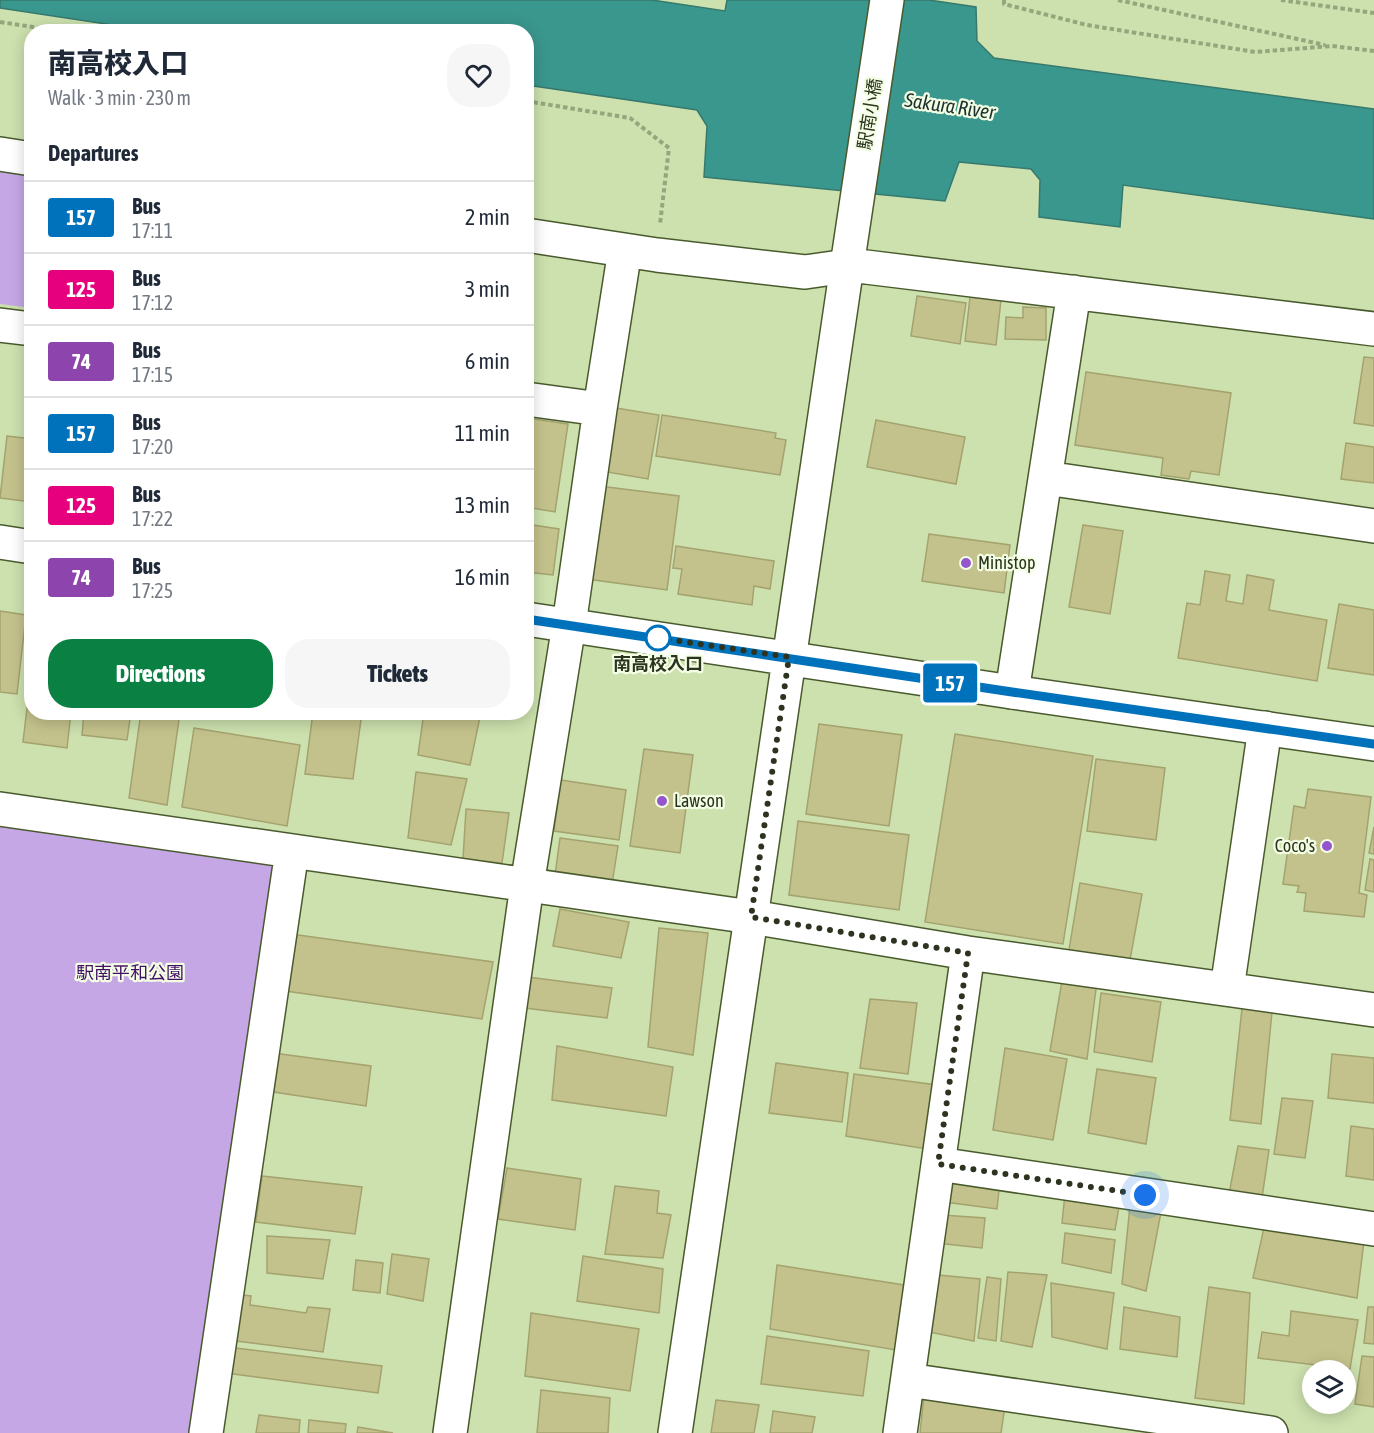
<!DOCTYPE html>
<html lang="en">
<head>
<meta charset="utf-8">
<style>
	body { margin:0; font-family:"Asap Condensed","Noto Sans JP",sans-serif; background:#f6f6f7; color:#1f2937; height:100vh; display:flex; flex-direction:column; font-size:22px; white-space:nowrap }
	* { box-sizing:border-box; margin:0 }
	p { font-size:20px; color:#747a83 }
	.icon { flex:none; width:33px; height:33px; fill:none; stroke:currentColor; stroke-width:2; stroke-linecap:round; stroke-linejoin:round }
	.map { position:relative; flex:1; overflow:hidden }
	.side { position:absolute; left:24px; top:24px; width:510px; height:696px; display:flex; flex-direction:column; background:#fff; border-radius:24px; box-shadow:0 3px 15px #0003 }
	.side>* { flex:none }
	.badge { padding:0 12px; border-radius:4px; font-size:21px; line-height:39px }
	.controls { position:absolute; left:1302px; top:1360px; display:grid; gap:12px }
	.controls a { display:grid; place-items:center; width:54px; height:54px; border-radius:50%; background:#fff; box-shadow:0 3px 15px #0003; font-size:30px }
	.you { position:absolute; width:30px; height:30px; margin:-15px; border:4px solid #fff; border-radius:50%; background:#1a73e8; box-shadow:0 0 0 9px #1a73e833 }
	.map>.badge { position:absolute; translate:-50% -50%; box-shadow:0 0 0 3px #fff }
	h2 { padding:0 24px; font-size:22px; line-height:54px }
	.round { display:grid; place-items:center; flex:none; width:63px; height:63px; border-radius:24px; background:#f6f6f7 }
	.head { display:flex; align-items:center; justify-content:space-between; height:102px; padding:0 24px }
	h1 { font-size:28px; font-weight:800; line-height:45px }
	.button { display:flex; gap:12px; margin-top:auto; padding:12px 24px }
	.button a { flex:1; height:69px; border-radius:24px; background:#0b8043; color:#fff; font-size:24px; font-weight:800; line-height:69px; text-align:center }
	.button a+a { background:#f6f6f7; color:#1f2937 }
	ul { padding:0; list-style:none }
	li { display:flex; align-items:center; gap:18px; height:72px; padding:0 24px; border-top:2px solid #e0e1e3 }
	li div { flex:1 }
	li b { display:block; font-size:22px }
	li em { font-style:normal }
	li .badge { min-width:66px; font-weight:700; text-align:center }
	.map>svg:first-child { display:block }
</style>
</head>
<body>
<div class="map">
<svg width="1374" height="1433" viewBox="0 0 1374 1433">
	<rect width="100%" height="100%" fill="#cce1ae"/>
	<path fill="#c5a7e6" d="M 0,165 L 31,170 L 32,248 L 24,307 L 0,304 Z
		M 0,824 L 268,860 L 275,870 L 197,1433 L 0,1433 Z"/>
	<path fill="#3a978e" stroke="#36796d" stroke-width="1.5" d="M 0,0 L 652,0 L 725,11 L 727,0 L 929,0 L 976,7 L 977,41 L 994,58 L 1374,109 L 1374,219 L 1123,185 L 1120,227 L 1039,217 L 1040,180 L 1031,169 L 959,162 L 945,201 L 704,177 L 707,126 L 697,110 L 527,85 L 526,32 L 159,32 L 0,8 Z"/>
	<path fill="#c4c28c" stroke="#a4a26e" stroke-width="1.5" d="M 917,296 L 966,303 L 960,344 L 911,336 Z
		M 970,297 L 1001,300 L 996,345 L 965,341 Z
		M 1023,307 L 1046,308 L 1046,340 L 1005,339 L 1006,317 L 1023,318 Z
		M 1364,357 L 1374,358 L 1374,426 L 1354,423 Z
		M 1086,372 L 1231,393 L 1219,475 L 1191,471 L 1189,479 L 1161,475 L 1163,458 L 1075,445 Z
		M 616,408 L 659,415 L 648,479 L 607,472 Z
		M 662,415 L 776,433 L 775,438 L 786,440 L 780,475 L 656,456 Z
		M 526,418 L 568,424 L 555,512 L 526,507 Z
		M 876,420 L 965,437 L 956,484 L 867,467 Z
		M 7,436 L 32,439 L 32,502 L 0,498 Z
		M 1346,443 L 1374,447 L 1374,483 L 1341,479 Z
		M 599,486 L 679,496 L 667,590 L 587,579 Z
		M 526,524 L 559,529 L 553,575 L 526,572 Z
		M 1083,525 L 1123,531 L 1110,614 L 1069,607 Z
		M 929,534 L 1010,545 L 1004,593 L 922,581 Z
		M 676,546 L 774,561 L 770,589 L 754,586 L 752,605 L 678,594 L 682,569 L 673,568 Z
		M 1205,571 L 1230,575 L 1226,601 L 1243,604 L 1247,575 L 1274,580 L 1269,610 L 1327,620 L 1317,681 L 1178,658 L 1187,603 L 1200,605 Z
		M 1339,604 L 1374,610 L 1374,675 L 1328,668 Z
		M 0,611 L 26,615 L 17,694 L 0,692 Z
		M 32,666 L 32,712 L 71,712 L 67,748 L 23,742 Z
		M 84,712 L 131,712 L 127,740 L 82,735 Z
		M 141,712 L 180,712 L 167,805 L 129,798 Z
		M 313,712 L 362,712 L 353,779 L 305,774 Z
		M 424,712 L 481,712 L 470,765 L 418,755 Z
		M 819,724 L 902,735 L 889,826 L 806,814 Z
		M 194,728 L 300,745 L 287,826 L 182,807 Z
		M 955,734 L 1093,756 L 1063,944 L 925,922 Z
		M 644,749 L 693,755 L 680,853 L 630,846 Z
		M 1096,759 L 1165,768 L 1156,840 L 1087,831 Z
		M 416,772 L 467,779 L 451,845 L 408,838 Z
		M 561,780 L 626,790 L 619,840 L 554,831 Z
		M 1308,789 L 1371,797 L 1359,893 L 1367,895 L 1364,917 L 1304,911 L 1306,893 L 1297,892 L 1299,886 L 1283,884 L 1294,806 L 1305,808 Z
		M 466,809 L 509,813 L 502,863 L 463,859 Z
		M 798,821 L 909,835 L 899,910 L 789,895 Z
		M 1374,827 L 1374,854 L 1369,853 Z
		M 560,838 L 618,846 L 612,884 L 555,875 Z
		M 1370,859 L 1374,860 L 1374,892 L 1365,890 Z
		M 1080,883 L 1142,894 L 1130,960 L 1069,950 Z
		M 560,909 L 629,922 L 621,958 L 553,946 Z
		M 659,928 L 708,933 L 693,1055 L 648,1047 Z
		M 291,934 L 493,962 L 482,1019 L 286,991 Z
		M 1063,975 L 1097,981 L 1087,1059 L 1050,1051 Z
		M 528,977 L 612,988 L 607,1018 L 525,1008 Z
		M 1101,993 L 1161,1002 L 1152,1062 L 1094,1052 Z
		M 870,999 L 917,1003 L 908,1074 L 860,1068 Z
		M 1243,999 L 1273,1002 L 1261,1124 L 1230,1120 Z
		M 557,1046 L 673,1067 L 666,1116 L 552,1100 Z
		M 1005,1048 L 1067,1059 L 1053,1140 L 993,1130 Z
		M 273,1053 L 371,1066 L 366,1106 L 267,1091 Z
		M 1332,1054 L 1374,1058 L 1374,1103 L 1328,1098 Z
		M 776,1063 L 848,1073 L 842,1122 L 769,1113 Z
		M 1097,1069 L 1156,1078 L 1146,1144 L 1088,1133 Z
		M 854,1074 L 937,1085 L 927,1149 L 846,1136 Z
		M 1282,1098 L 1313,1101 L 1305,1158 L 1274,1154 Z
		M 1351,1126 L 1374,1129 L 1374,1180 L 1346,1176 Z
		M 1238,1146 L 1269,1150 L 1262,1198 L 1229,1194 Z
		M 507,1168 L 581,1179 L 575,1230 L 498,1219 Z
		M 948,1174 L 1000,1181 L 997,1209 L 945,1202 Z
		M 262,1176 L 362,1187 L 355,1234 L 256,1222 Z
		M 615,1186 L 659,1191 L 657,1213 L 671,1215 L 663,1258 L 605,1254 Z
		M 1065,1194 L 1120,1201 L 1115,1230 L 1062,1223 Z
		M 1130,1206 L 1162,1207 L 1146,1291 L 1122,1284 Z
		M 942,1215 L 985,1218 L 982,1248 L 937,1243 Z
		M 1265,1223 L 1364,1241 L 1357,1298 L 1253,1278 Z
		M 1065,1233 L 1115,1240 L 1111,1273 L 1062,1263 Z
		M 267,1236 L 330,1240 L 323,1279 L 267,1273 Z
		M 392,1254 L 429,1259 L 423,1301 L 387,1294 Z
		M 583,1256 L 663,1269 L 659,1313 L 577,1301 Z
		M 356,1260 L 383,1263 L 380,1293 L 353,1290 Z
		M 777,1265 L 904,1285 L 896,1350 L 770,1329 Z
		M 1008,1272 L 1047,1275 L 1032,1347 L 1001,1341 Z
		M 938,1275 L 980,1279 L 974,1341 L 929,1332 Z
		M 987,1277 L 1001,1279 L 996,1341 L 978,1338 Z
		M 1051,1283 L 1114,1293 L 1107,1349 L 1052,1337 Z
		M 1209,1287 L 1250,1293 L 1244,1404 L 1195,1398 Z
		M 233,1294 L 251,1296 L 250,1305 L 306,1313 L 308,1307 L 330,1309 L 323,1352 L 228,1340 Z
		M 1124,1307 L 1180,1317 L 1177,1357 L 1120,1349 Z
		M 1368,1307 L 1374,1307 L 1374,1344 L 1364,1343 Z
		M 1291,1311 L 1358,1320 L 1350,1369 L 1258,1358 L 1262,1332 L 1289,1336 Z
		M 531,1313 L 639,1329 L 630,1391 L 525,1376 Z
		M 767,1336 L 869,1351 L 863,1396 L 761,1384 Z
		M 228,1347 L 382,1366 L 378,1393 L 226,1373 Z
		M 1362,1356 L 1374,1357 L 1374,1407 L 1355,1404 Z
		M 541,1390 L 610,1398 L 608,1433 L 537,1433 Z
		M 924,1395 L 1005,1406 L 1001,1433 L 920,1433 Z
		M 716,1400 L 759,1405 L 754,1433 L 711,1433 Z
		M 773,1411 L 815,1417 L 812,1433 L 770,1433 Z
		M 259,1415 L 300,1420 L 299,1433 L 256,1433 Z
		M 309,1420 L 346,1424 L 345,1433 L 308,1433 Z
		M 358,1427 L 393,1433 L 357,1433 Z"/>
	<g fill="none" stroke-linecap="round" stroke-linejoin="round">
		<defs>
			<path id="minor" d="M 0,154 L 32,159
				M 526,235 L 657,255 L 805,272 L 847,266 L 866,267 L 1374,329
				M 0,325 L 32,329
				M 526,399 L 600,409
				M 1046,478 L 1374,526
				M 1012,692 L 1074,292
				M 0,809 L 751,917 L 968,953 L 1374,1010
				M 1227,989 L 1265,728
				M 938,1164 L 1374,1229
				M 908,1380 L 1271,1433
				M 206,1433 L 292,851
				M 450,1433 L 527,885 L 569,625 L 600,409 L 625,250
				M 900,1433 L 968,953"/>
			<path id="tertiary" d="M 0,542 L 32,547
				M 526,619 L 1012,692 L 1374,744
				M 675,1433 L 847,266 L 887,0"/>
		</defs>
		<use href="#minor" stroke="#495a2d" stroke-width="36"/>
		<use href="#tertiary" stroke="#495a2d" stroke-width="36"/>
		<path stroke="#95a67d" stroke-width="4" stroke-dasharray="4.5 3" stroke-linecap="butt" d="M 1004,0 L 1004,4 L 1087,25 L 1255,52 L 1332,46 L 1374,51
			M 1118,0 L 1325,45
			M 1281,0 L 1374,13
			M 0,22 L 66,32
			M 526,101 L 630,118 L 669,148 L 660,224"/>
		<use href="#minor" stroke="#fff" stroke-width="33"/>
		<use href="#tertiary" stroke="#fff" stroke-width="33"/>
	</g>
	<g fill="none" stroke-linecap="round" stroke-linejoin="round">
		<defs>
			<path id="line" d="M 526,619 L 1012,692 L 1374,744"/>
		</defs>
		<use href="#line" stroke="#fff" stroke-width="14"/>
		<use href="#line" stroke="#0072bc" stroke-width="9"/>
		<path stroke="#2c3420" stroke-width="6" stroke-dasharray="0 10.8" d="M 658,638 L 789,657 L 751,917 L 968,953 L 938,1164 L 1145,1195"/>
	</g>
	<g fill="#9556cd" stroke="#f3fee4" stroke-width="2">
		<circle cx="966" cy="563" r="6"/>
		<circle cx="662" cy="801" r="6"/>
		<circle cx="1327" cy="846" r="6"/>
	</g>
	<circle fill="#fff" stroke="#0072bc" stroke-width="3" cx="658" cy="638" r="12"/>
	<g text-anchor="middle" stroke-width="4.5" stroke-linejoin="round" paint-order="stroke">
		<g font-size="18" fill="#2c3420" stroke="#f3fee4">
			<text transform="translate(870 114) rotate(-81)" y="6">駅南小橋</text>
		</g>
		<g font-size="18" fill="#2c3420" stroke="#f3fee4" text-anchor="start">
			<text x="978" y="569">Ministop</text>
			<text x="674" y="807">Lawson</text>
			<text x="1315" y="852" text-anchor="end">Coco's</text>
		</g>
		<g font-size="18" font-weight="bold" fill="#2c3420" stroke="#f3fee4">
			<text x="658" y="670">南高校入口</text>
		</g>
		<g font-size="18" fill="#420f66" stroke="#f3fee4">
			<text x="130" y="979">駅南平和公園</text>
		</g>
		<g font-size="20" font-style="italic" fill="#1d322f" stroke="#f3fee4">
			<text transform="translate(950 106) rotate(8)" y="7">Sakura River</text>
		</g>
	</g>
</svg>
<div class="controls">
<a><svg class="icon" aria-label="layers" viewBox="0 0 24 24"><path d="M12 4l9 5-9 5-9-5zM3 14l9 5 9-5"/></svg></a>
</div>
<div class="you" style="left:1145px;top:1195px"></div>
<b class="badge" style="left:950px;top:683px;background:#0072bc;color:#fff">157</b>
<section class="side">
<div class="head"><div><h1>南高校入口</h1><p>Walk · 3 min · 230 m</p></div><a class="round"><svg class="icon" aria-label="heart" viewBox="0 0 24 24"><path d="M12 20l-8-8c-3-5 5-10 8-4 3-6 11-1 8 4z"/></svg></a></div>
<h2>Departures</h2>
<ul>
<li><span class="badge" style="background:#0072bc;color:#fff">157</span><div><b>Bus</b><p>17:11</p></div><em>2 min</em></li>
<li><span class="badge" style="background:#e6007e;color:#fff">125</span><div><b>Bus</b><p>17:12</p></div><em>3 min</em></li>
<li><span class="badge" style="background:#8e44ad;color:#fff">74</span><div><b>Bus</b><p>17:15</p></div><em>6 min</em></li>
<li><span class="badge" style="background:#0072bc;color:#fff">157</span><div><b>Bus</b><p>17:20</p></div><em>11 min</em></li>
<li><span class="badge" style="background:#e6007e;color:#fff">125</span><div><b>Bus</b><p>17:22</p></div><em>13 min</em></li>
<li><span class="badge" style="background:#8e44ad;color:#fff">74</span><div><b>Bus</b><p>17:25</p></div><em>16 min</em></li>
</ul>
<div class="button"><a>Directions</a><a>Tickets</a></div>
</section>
</div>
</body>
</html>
